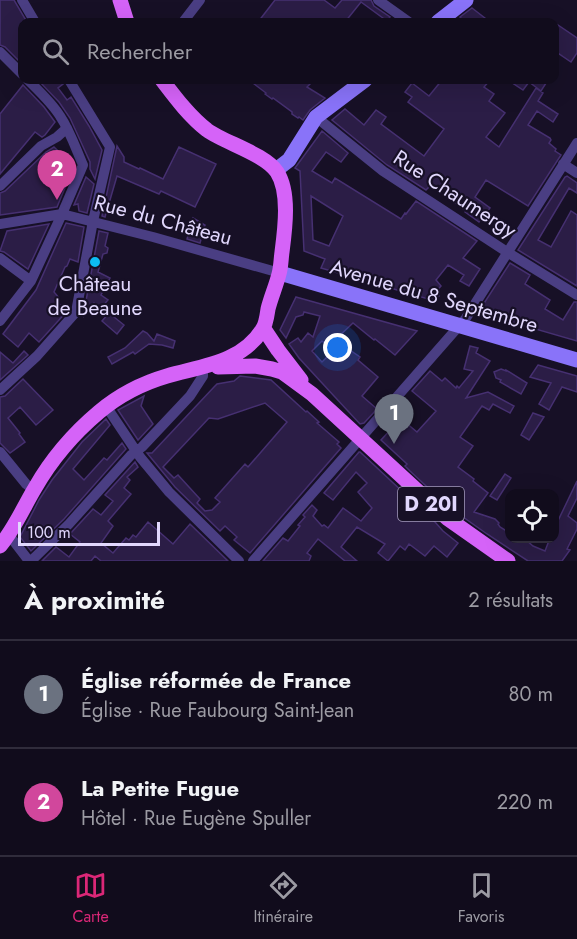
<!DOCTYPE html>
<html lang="fr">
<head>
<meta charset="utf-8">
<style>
	:root { --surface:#110c1c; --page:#1a1525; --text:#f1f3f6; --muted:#9c9ba3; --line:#302c3b; --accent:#db2777 }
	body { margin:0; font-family:Jost,sans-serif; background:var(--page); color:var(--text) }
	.controls { position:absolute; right:18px; bottom:18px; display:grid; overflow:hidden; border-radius:12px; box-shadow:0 6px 24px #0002 }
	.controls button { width:54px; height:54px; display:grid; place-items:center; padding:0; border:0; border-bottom:2px solid var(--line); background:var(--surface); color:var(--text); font:30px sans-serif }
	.scale { position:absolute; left:18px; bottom:15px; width:142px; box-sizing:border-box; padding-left:6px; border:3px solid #e1d7fd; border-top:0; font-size:16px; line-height:21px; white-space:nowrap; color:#e1d7fd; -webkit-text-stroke:4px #171026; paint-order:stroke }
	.you { position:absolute; left:338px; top:348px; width:21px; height:21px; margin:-15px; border:4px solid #fff; border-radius:50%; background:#1a73e8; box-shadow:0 0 0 9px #1a73e833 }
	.badge { display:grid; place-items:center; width:39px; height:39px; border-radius:50%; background:var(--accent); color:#fff; font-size:20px; font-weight:700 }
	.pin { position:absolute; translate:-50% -50px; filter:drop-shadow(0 2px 3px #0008) }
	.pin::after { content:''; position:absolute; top:32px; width:21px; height:18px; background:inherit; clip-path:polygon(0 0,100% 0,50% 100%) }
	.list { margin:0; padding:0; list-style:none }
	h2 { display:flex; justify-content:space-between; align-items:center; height:78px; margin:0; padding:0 24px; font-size:26px }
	h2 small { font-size:20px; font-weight:400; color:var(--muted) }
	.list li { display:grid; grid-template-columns:39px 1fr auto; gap:18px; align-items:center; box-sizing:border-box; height:108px; padding:0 24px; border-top:2px solid var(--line) }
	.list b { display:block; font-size:22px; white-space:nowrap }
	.list p { margin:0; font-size:20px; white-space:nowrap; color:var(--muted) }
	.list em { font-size:20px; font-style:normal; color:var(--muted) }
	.icon { flex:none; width:33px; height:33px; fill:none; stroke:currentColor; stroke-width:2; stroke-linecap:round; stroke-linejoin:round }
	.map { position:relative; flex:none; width:577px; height:561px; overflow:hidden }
	.search { position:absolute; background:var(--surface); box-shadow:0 6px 24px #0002; left:18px; right:18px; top:18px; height:66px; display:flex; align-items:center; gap:15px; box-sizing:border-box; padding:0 21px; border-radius:12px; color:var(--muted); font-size:22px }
	.sheet { height:294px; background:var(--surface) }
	nav { display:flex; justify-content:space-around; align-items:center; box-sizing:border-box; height:84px; border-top:2px solid var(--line); background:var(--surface); font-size:16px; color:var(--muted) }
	nav a { display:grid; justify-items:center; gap:3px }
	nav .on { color:var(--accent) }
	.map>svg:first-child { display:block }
</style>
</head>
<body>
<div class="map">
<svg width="577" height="561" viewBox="0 0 577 561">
	<rect width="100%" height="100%" fill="#171026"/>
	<path fill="#2b1d46" stroke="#463071" stroke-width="1.5" fill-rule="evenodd" d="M 0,0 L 14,0 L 27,22 L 22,22 L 22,64 L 5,47 L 0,45 Z
		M 275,0 L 324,0 L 335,8 L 342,0 L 371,0 L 374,6 L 390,17 L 387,21 L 361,2 L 345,22 L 258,22 Z
		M 472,8 L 490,22 L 465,22 L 460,17 Z
		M 555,23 L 577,38 L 577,53 L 571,62 L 555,51 Z
		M 38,80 L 60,80 L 63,84 L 58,88 L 67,100 L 71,97 L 89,126 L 102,150 L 95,179 L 90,169 L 90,162 L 70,118 L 59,102 Z
		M 249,80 L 314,80 L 307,87 L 325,98 L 310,110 L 303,120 L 299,117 L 298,118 L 292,114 L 292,112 L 273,98 L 272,99 L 265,94 L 266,93 Z
		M 442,80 L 490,80 L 484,87 L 494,94 L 489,101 L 505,113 L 486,137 L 499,147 L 536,88 L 543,93 L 538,101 L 558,114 L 553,122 L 537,111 L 528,125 L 550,138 L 551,140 L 549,143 L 556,149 L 555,151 L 561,155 L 528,206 L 486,180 L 475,197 L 490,208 L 479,222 L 465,212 L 466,211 L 431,185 L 426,190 L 387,165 L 332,120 L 345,109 L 364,125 L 376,110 L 386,117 L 381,124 L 424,156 L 444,129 L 408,102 L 412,97 L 405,92 L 412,83 L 429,96 Z
		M 508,80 L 548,80 L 541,91 L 529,82 L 523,90 Z
		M 23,85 L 44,107 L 55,122 L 45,135 L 42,137 L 35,132 L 0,174 L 0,114 Z
		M 322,131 L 348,153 L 341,162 L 326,152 L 312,171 L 332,183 L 335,178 L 401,219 L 405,213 L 406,214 L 416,201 L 477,241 L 463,258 L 480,269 L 469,286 L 460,281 L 464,275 L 448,265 L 436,280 L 441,286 L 435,293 L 439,296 L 435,301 L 321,268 L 325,259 L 304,251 L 300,171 L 295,168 ZM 311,196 L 343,216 L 329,246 L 313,240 Z
		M 117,146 L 124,157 L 124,162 L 139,169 L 140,168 L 163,179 L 179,147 L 216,164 L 195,207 L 161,191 L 159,194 L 117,176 L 105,217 L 102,216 Z
		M 54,147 L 74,166 L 57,207 L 0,215 L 0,193 L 5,191 L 46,152 Z
		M 567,176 L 577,183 L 577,193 L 569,188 L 538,240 L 551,247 L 571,211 L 577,215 L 577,286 L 518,250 L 565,177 Z
		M 86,177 L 94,184 L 87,213 L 79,211 L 78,204 L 74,205 Z
		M 193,218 L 205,225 L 200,243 L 187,239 Z
		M 66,223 L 84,227 L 78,262 L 70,259 L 67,266 L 65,267 L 54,292 L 59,298 L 55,302 L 69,309 L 39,342 L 29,333 L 18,347 L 3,334 L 36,290 Z
		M 49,224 L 28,269 L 4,252 L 0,251 L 7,231 Z
		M 99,231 L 108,233 L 105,246 L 108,248 L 107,253 L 103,254 L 98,272 L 110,278 L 101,295 L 108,300 L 100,309 L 94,303 L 83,317 Z
		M 510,263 L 530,275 L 525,284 L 550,300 L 545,309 L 563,320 L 574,302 L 577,302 L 577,341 L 480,313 L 479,311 Z
		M 296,297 L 417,331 L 395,355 L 375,339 L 374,340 L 353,323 L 335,340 L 360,357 L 358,360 L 378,377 L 362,396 L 377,409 L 364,423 L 360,424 L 334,396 L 299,358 L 289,344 L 298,338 L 301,342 L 308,333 L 313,337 L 320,316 L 304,312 L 303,315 L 296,317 L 286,338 L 280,330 ZM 322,341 L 333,351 L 322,362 L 312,351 Z
		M 109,313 L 124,325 L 117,334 L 102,321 Z
		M 143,331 L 147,333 L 154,341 L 157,334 L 175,341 L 173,348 L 162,345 L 149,344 L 135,354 L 133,352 L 112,364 L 108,357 L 125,348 Z
		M 470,346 L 478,348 L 476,353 L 490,361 L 466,398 L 488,392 L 514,406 L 510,413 L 493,404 L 489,410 L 482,406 L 460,437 L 473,446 L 458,467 L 474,479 L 473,481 L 488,493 L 474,512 L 495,519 L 499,523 L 498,524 L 500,527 L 510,533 L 510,538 L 524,538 L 533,546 L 545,551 L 550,538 L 555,538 L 555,527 L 577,481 L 577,498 L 568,516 L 577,523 L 577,529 L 567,549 L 570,550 L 562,561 L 528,561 L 487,534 L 453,510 L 451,509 L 453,507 L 441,500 L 410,471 L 405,466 L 407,464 L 381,440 L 393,427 L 386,421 L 393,412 L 417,432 L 436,411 L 412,391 L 430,371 L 442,381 L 445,378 L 456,388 L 457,386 L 459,388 L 473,371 L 464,369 Z
		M 24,351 L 28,355 L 0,380 L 0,352 L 13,363 Z
		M 538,365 L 577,376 L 577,392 L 562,387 L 549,410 L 539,404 L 551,383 L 530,377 Z
		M 501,369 L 506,371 L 506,370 L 527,383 L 521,394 L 500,382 L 501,380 L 496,378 L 494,372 Z
		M 240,376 L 271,380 L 306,412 L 307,411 L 319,422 L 317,423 L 339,442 L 337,444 L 341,448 L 250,553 L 234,540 L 237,537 L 225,526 L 220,531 L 175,487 L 147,453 L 152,453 L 214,387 L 217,384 L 234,381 ZM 265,403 L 287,422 L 248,467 L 245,464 L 215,498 L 220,502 L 212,510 L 205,511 L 197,503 L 200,499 L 178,475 L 174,478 L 163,467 L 209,418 L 218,419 Z
		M 23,379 L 53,410 L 36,425 L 20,407 L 8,418 L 20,433 L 19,434 L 25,442 L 10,453 L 0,443 L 0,397 L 5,396 Z
		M 144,396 L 141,406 L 153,424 L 138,440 L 118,410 Z
		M 533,413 L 544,417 L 529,440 L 521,435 Z
		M 106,419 L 110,425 L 73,469 L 84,480 L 104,458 L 107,460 L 122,443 L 126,449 L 64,519 L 31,551 L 20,537 L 39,500 L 52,480 L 82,442 Z
		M 359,452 L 360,452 L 435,522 L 443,531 L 458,543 L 447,557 L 434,546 L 425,556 L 409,544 L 405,550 L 400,546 L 388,561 L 378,553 L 385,544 L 357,527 L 341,547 L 357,561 L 345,561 L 318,539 L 307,553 L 311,556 L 309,561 L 263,561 L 283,538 L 288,541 L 300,526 L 298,525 L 305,517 L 303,515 L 312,505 L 317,510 L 313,516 L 322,526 L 324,525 L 328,528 L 343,508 L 361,521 L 372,508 L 358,492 L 367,483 L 356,472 L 333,500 L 324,493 Z
		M 135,462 L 138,467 L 127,477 L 130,480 L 124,488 L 131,494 L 108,521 L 113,526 L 101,543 L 113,553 L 126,538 L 129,540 L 133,535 L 136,537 L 148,522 L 173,544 L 190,524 L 228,561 L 101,561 L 95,556 L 91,561 L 42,561 L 56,547 L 69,557 L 80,542 L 70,534 L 93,509 L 101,515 L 113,501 L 105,495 Z
		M 505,474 L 511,478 L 497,500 L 490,496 Z"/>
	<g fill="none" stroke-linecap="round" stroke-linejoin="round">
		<path stroke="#4a3e83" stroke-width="10" d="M 22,0 L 35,22
			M 378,0 L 409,22
			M 183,22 L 200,0
			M 0,52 L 22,74
			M 316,117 L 383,171 L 507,252 L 577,295
			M 563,164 L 577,173
			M 0,186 L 41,146 L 57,137 L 67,128
			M 0,224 L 62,214 L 153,237 L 280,273
			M 0,258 L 31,281
			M 0,321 L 31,281 L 62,214 L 83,165 C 76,149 70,131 60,116 C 52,103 39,91 28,80
			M 0,390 L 37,356 L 76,312 L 93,221 L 110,147 L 69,80
			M 106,406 L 140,457 L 169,492 L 239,561
			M 0,452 L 26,484 L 34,490
			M 9,535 L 29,561
			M 31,561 L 69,524 L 131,455 L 142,447 L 190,396 L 203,376 L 203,368
			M 253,561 L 466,318 L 577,143"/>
		<path stroke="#8973f9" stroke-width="15" d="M 438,22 L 466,0
			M 276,170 L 289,160 L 316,117 L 365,80
			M 280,273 L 577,360"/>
		<path stroke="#d563f8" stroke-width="15" d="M 120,0 L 127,22
			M 264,329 L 278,350 L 301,380
			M 218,367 L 255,366 L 272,369 L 282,372 L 312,394 L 447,518 L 508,561
			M 0,546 C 15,528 23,508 35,488 C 51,460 74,433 99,412 C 118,396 143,383 167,376 C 201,366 241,363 262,330 C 266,325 267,316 268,309 C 271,297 276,286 279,274 C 281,267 281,259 282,252 C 285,229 290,192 277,172 C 265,154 225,143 207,130 C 189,116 175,97 162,80"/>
	</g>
	<circle fill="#0cbcf4" stroke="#171026" stroke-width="2" cx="95" cy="262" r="6"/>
	<g text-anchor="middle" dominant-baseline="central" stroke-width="4.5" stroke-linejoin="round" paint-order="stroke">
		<rect fill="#171026" stroke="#a49bbc" stroke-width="1.5" x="398" y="487" width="66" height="34" rx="4.5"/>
		<g font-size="20" font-weight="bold" fill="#e1d7fd">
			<text x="431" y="504">D 20I</text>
		</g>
		<g font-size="21" fill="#e1d7fd" stroke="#171026">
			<text transform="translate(455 194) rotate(33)">Rue Chaumergy</text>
			<text transform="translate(163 220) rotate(15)">Rue du Château</text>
			<text transform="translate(434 296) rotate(16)">Avenue du 8 Septembre</text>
		</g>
		<g font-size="21" fill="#e1d7fd" stroke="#171026">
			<text x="95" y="284">Château<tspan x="95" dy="24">de Beaune</tspan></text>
		</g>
	</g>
</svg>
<div class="controls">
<button><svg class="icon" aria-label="locate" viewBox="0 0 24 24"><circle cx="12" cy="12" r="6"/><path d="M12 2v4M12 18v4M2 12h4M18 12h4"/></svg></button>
</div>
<div class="scale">100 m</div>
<div class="you"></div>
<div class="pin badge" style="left:394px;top:444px;background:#6b7280">1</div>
<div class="pin badge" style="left:57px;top:200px;background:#d1479c">2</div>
<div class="search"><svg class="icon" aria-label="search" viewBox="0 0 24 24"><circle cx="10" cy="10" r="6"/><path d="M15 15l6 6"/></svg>Rechercher</div>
</div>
<section class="sheet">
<h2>À proximité<small>2 résultats</small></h2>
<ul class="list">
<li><span class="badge" style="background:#6b7280">1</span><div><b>Église réformée de France</b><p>Église · Rue Faubourg Saint-Jean</p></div><em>80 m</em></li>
<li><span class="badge" style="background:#d1479c">2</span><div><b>La Petite Fugue</b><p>Hôtel · Rue Eugène Spuller</p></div><em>220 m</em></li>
</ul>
</section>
<nav>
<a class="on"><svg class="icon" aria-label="map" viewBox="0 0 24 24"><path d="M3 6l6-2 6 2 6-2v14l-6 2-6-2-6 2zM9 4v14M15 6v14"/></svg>Carte</a>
<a><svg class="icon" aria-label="directions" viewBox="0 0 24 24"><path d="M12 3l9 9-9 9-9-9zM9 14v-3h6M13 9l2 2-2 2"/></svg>Itinéraire</a>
<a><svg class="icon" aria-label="saved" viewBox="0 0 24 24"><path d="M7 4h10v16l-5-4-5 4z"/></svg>Favoris</a>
</nav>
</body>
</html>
